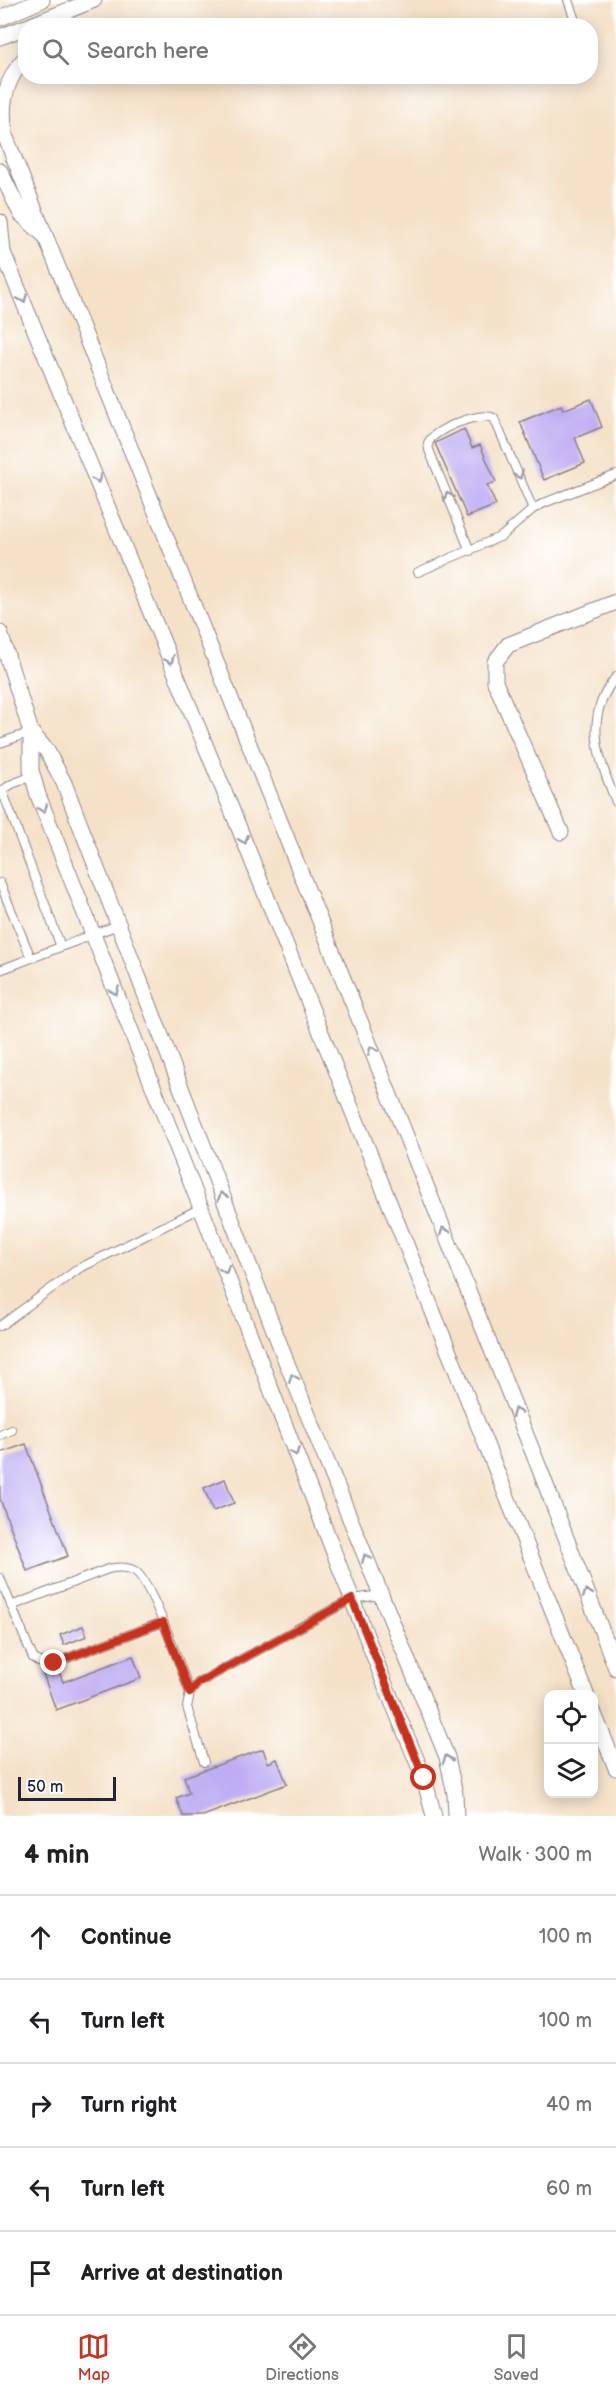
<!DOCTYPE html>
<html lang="en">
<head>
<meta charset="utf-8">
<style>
	:root { --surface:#fff; --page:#f6f6f6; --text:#202124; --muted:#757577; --line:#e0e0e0; --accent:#c8321e }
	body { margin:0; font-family:"Balsamiq Sans",sans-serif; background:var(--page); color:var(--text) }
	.controls { position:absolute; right:18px; bottom:18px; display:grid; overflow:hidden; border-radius:12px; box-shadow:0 3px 15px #0003 }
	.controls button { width:54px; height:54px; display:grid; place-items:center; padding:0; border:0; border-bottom:2px solid var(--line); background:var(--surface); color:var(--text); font:30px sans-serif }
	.scale { position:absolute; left:18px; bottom:15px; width:98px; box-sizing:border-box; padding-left:6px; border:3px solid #22223b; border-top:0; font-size:16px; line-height:21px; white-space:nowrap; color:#22223b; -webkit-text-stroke:4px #fff; paint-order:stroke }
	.stop { position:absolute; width:18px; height:18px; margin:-14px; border:4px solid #c8321e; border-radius:50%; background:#fff }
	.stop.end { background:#c8321e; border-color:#fff; box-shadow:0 2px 6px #0008 }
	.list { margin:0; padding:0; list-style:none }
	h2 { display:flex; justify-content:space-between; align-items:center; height:78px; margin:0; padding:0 24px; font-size:26px }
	h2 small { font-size:20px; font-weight:400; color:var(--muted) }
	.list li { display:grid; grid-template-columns:39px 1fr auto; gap:18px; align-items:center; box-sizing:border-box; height:84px; padding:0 24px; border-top:2px solid var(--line) }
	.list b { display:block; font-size:22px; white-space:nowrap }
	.list em { font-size:20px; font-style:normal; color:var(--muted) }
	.icon { flex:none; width:33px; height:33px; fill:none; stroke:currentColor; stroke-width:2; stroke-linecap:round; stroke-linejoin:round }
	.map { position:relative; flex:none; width:616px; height:1816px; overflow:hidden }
	.search { position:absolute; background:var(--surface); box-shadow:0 3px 15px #0003; left:18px; right:18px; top:18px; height:66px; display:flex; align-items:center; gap:15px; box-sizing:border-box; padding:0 21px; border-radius:24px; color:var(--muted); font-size:22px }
	.sheet { height:498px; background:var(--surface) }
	nav { display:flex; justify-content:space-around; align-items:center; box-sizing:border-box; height:84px; border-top:2px solid var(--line); background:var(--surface); font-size:16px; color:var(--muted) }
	nav a { display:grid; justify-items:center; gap:3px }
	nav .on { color:var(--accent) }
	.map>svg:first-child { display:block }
</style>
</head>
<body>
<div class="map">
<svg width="616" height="1816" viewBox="0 0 616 1816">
	<rect width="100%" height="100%" fill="#fff"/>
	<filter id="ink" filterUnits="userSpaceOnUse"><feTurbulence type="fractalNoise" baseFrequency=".0167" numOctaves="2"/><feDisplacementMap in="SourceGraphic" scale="12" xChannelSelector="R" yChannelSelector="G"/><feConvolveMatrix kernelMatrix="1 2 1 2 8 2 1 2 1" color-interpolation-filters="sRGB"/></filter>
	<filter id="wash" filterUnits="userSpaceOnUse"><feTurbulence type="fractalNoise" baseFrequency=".008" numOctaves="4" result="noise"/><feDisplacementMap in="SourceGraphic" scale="24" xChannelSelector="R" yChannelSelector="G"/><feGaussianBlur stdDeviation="1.35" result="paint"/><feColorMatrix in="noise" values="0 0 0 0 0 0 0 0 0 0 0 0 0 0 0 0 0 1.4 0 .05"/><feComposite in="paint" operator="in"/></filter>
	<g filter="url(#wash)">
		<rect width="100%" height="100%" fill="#f4e1c7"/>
		<g id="blocks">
			<path fill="#beadf3" d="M 591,399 L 602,427 L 575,438 L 585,463 L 544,480 L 520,422 L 561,405 L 563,410 Z
				M 464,429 L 472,448 L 480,445 L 496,482 L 487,485 L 496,505 L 467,517 L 435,443 Z
				M 26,1444 L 68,1556 L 27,1571 L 0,1499 L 0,1453 Z
				M 225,1479 L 234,1503 L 213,1511 L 204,1488 Z
				M 83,1626 L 87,1636 L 64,1645 L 60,1635 Z
				M 133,1656 L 141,1678 L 56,1710 L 43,1674 L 58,1669 L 63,1682 Z
				M 263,1749 L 268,1763 L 277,1759 L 287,1784 L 203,1816 L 183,1816 L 176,1798 L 189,1793 L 184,1777 Z"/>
		</g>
	</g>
	<g filter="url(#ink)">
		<use href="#blocks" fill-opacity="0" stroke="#8b8281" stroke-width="1.5"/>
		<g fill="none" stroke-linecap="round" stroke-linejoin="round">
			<defs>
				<path id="service" d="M 568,0 L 577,26
					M 470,551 L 429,450 L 428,443 C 434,429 480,411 494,418 L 533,509
					M 418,572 L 502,536 L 533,509 L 544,503 L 616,475
					M 616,677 C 582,718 599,759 616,802
					M 0,743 L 31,732
					M 2,790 L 61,947
					M 0,792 L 12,784 L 33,776
					M 0,883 L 31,958
					M 0,970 L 118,925
					M 0,1326 L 78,1269 L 201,1208
					M 0,1435 L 12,1430
					M 0,1578 L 33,1658 L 39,1662 L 54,1663 L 163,1622
					M 11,1606 L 108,1569 C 117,1567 126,1566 135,1571 C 151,1581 182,1671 190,1693
					M 204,1762 L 187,1707 L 190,1693 L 198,1683 L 352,1599 L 381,1595"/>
				<path id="minor" d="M 0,18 L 42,0
					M 29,26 L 94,0
					M 0,37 L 26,27
					M 0,123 L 540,1470 L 616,1668
					M 5,132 C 0,105 6,78 26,57
					M 0,171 L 21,214 L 45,236
					M 0,222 L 3,252
					M 0,245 L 231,808 L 586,1694
					M 0,633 L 31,732 L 31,770 L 38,795 L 201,1208 L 384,1682 L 424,1778 L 434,1816
					M 31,732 L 47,751 L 64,783 L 286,1361 L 447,1757 L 455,1794 L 456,1816
					M 561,832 L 495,682 L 495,662 L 508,645 L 616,602
					M 594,1714 L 616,1768"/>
			</defs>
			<use href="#service" stroke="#8b8281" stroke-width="10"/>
			<use href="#minor" stroke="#8b8281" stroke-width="17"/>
			<use href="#service" stroke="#fff" stroke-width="8"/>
			<use href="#minor" stroke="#fff" stroke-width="15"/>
		</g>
		<defs><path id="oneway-chevron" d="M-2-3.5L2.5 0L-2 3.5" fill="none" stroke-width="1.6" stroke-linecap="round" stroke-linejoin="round" transform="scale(1.5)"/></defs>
		<g stroke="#9c9ca7">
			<use href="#oneway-chevron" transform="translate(23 299) rotate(68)"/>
			<use href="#oneway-chevron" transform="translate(519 475) rotate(67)"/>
			<use href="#oneway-chevron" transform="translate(97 479) rotate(68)"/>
			<use href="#oneway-chevron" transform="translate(448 496) rotate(-112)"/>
			<use href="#oneway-chevron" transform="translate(170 660) rotate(68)"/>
			<use href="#oneway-chevron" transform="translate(43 809) rotate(69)"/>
			<use href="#oneway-chevron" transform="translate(244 840) rotate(68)"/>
			<use href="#oneway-chevron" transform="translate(115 991) rotate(68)"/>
			<use href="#oneway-chevron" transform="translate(372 1050) rotate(-112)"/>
			<use href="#oneway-chevron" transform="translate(222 1196) rotate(-111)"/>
			<use href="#oneway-chevron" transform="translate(444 1231) rotate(-112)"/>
			<use href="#oneway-chevron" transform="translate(225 1270) rotate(69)"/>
			<use href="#oneway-chevron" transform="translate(293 1378) rotate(-112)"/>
			<use href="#oneway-chevron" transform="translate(516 1412) rotate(-112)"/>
			<use href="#oneway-chevron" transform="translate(295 1452) rotate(69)"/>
			<use href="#oneway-chevron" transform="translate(366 1558) rotate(-112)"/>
			<use href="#oneway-chevron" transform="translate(587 1593) rotate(-111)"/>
			<use href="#oneway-chevron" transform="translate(447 1759) rotate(-109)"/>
		</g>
	</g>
	<g fill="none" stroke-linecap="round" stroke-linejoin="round" filter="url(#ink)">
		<path stroke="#c8321e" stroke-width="8" d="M 54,1663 L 163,1622 L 190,1693 L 198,1683 L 352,1599 L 424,1778"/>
	</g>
</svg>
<div class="controls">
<button><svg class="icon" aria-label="locate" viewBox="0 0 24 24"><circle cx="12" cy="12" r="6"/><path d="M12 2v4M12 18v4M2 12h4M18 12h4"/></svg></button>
<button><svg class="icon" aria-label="layers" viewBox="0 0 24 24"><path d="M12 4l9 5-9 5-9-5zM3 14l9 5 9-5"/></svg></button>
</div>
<div class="scale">50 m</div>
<div class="stop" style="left:424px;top:1778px"></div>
<div class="stop end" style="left:54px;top:1663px"></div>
<div class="search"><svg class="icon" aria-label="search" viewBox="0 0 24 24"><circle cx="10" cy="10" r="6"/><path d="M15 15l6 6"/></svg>Search here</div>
</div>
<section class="sheet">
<h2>4 min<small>Walk · 300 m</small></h2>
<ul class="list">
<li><svg class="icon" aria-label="ahead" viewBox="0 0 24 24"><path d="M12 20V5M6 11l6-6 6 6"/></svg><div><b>Continue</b></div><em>100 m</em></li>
<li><svg class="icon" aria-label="left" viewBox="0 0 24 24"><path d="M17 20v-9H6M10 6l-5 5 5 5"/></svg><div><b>Turn left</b></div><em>100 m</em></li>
<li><svg class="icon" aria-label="right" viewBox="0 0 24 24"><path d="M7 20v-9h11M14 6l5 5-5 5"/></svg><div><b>Turn right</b></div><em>40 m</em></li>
<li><svg class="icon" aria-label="left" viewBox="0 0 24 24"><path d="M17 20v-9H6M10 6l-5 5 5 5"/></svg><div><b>Turn left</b></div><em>60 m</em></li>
<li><svg class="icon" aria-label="arrive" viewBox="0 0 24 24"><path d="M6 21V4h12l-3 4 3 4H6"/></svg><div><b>Arrive at destination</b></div></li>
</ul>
</section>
<nav>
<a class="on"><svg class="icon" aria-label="map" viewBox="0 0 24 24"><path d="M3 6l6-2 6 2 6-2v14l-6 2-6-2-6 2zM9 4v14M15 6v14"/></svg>Map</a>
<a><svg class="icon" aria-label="directions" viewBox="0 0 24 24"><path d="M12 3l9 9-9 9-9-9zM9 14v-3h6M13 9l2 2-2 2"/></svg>Directions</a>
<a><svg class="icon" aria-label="saved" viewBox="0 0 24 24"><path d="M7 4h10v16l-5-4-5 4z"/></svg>Saved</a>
</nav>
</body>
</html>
